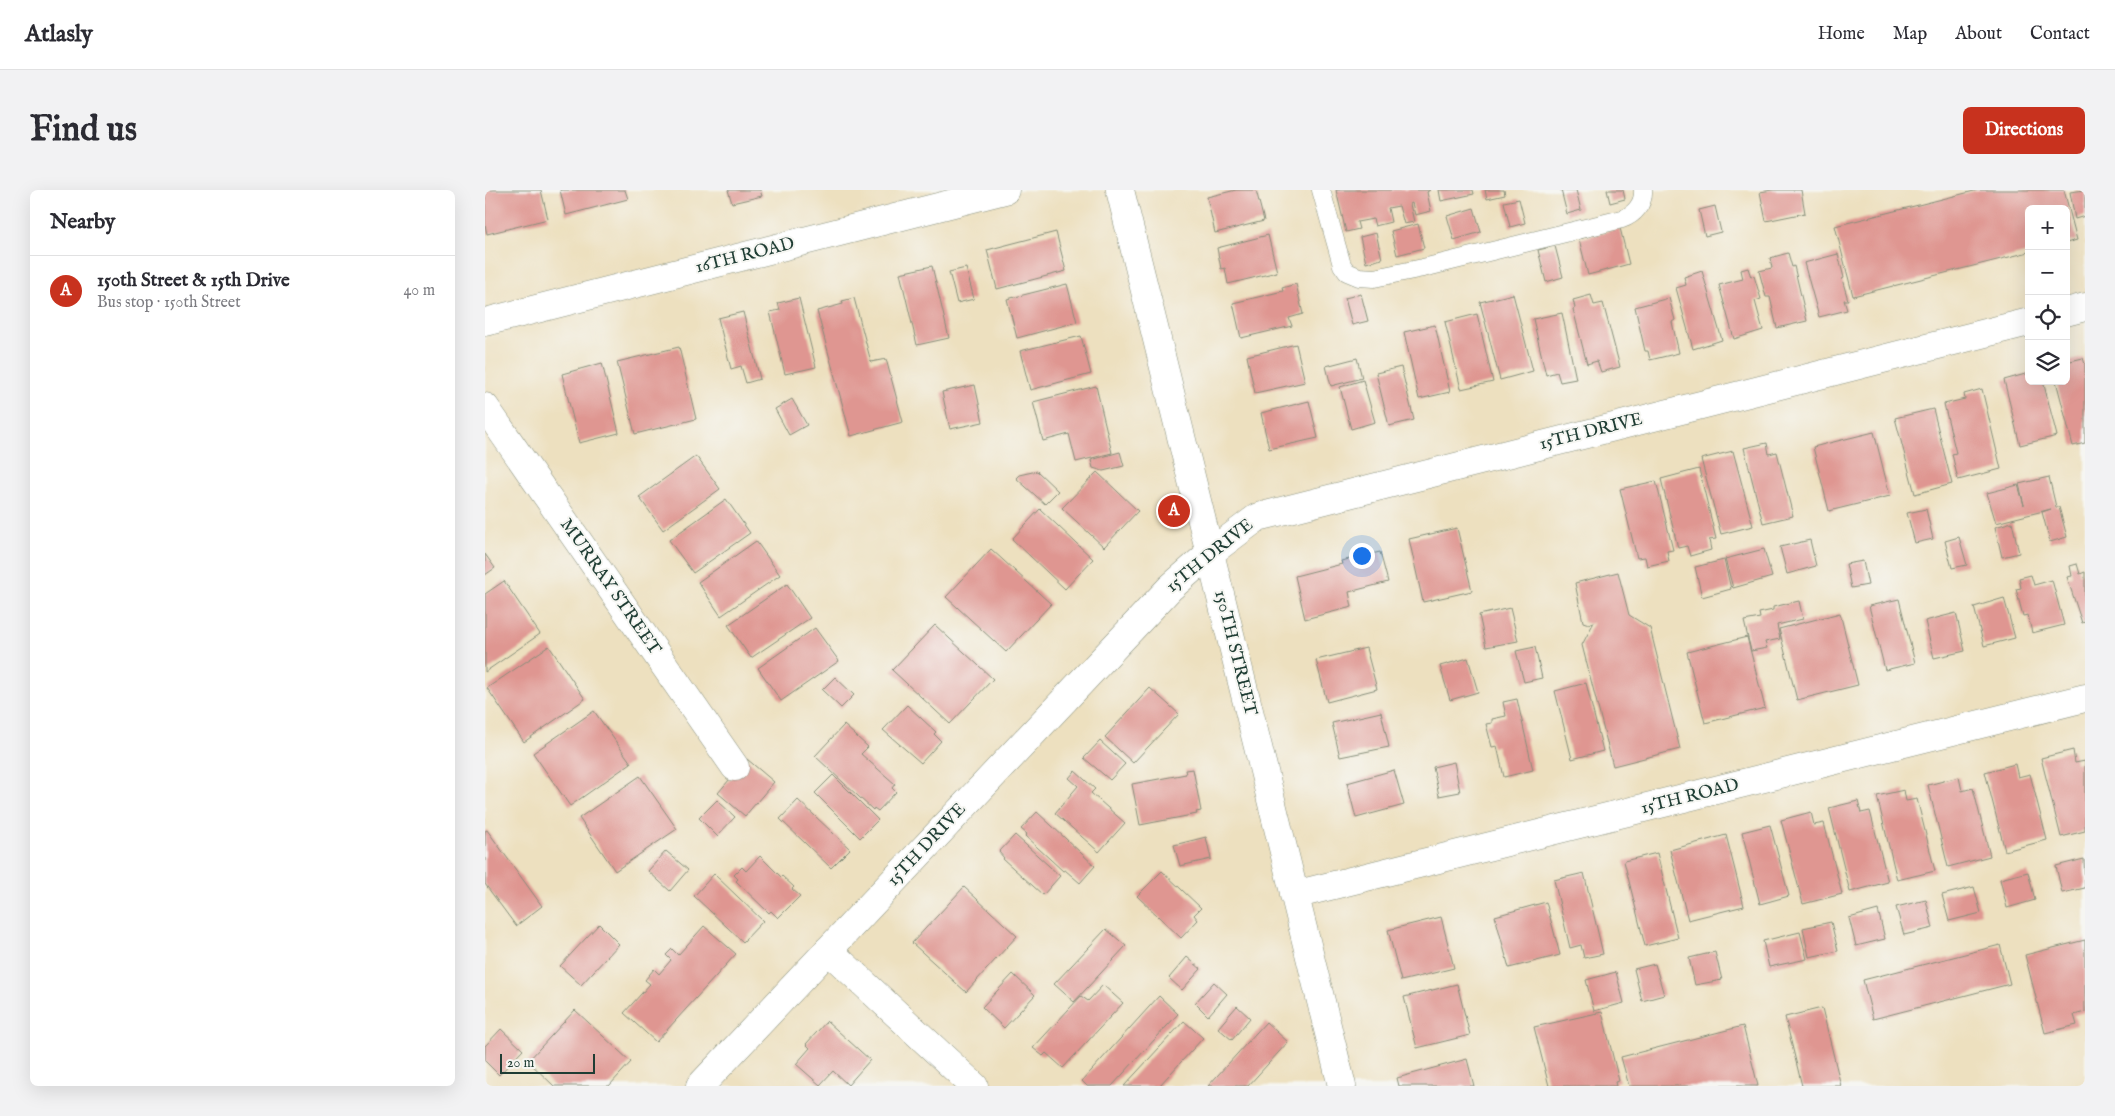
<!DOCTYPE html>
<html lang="en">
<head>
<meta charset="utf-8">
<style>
	:root { --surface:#fff; --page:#f2f2f3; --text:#2b2b33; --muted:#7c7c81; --line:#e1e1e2; --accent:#c8321e }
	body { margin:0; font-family:"IM FELL English",serif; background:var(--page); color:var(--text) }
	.controls { position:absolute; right:15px; top:15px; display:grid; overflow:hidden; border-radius:8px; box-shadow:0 5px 20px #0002 }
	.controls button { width:45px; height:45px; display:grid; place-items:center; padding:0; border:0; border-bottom:1px solid var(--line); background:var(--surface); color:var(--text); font:25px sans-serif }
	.scale { position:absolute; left:15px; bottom:12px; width:95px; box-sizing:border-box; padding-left:5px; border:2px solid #1f3d34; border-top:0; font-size:14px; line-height:18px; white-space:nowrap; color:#1f3d34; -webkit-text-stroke:4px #f6f6f2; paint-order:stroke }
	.you { position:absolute; left:876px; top:365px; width:18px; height:18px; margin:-12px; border:4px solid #fff; border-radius:50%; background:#1a73e8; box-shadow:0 0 0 8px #1a73e833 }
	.badge { display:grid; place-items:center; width:32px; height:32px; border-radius:50%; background:var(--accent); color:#fff; font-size:16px; font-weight:700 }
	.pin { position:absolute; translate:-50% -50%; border:2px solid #fff; box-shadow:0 1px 5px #0006 }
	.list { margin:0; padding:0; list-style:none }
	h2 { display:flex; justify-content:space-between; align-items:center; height:65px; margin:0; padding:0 20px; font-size:21px }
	h2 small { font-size:16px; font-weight:400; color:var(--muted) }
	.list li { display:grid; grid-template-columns:32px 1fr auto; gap:15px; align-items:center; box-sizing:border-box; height:70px; padding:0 20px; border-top:1px solid var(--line) }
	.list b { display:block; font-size:19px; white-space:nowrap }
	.list p { margin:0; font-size:16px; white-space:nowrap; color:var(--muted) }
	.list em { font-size:16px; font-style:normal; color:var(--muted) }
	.icon { flex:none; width:28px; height:28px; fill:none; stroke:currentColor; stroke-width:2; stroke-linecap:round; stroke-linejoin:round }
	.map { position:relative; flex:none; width:1600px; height:896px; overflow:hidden; border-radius:8px }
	header { display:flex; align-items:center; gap:30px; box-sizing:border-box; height:70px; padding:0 25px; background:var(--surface); border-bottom:1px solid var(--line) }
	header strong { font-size:24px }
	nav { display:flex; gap:28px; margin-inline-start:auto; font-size:18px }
	.intro { display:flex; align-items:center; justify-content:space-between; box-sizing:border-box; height:120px; padding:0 30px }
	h1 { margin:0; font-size:35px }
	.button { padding:12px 22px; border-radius:8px; background:var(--accent); color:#fff; font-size:18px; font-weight:700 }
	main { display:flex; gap:30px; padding:0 30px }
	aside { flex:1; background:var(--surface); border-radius:8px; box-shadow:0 5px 20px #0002 }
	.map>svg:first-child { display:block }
</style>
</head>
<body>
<header>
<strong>Atlasly</strong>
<nav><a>Home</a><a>Map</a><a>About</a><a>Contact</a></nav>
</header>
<div class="intro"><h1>Find us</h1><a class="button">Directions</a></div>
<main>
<aside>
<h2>Nearby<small></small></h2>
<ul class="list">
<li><span class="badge">A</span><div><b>150th Street &amp; 15th Drive</b><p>Bus stop · 150th Street</p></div><em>40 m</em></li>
</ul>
</aside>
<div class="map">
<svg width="1600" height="896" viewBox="0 0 1600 896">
	<rect width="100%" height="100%" fill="#f6f6f2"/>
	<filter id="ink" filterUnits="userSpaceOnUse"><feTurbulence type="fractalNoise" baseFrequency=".02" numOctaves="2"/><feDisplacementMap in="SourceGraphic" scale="10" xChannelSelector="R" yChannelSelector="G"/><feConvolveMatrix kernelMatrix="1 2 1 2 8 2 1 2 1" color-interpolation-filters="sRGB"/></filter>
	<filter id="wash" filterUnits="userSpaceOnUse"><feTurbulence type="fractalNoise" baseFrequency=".0096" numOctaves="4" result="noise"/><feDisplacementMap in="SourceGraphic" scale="20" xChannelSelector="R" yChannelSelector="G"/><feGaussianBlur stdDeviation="1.12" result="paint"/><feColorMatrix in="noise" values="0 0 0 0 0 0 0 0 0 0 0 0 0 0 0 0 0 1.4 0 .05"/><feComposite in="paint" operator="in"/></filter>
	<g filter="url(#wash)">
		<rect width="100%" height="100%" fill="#ede0bf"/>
		<g id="blocks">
			<path fill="#df9691" d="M 0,0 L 56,0 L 63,29 L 2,44 L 0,35 Z
				M 75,0 L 140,0 L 143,9 L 81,25 Z
				M 243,0 L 275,0 L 277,6 L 247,13 Z
				M 751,0 L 771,0 L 779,31 L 730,43 L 722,7 Z
				M 851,0 L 945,0 L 942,2 L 946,21 L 930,25 L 927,13 L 925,14 L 929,32 L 919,34 L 914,16 L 903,18 L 906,32 L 890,36 L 888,29 L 872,32 L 874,39 L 861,42 Z
				M 954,0 L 988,0 L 989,4 L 956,11 Z
				M 1000,0 L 1019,0 L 1020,5 L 1002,9 Z
				M 1076,0 L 1091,0 L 1096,20 L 1082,24 Z
				M 1122,0 L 1138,0 L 1140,9 L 1125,13 Z
				M 1287,0 L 1316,0 L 1320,23 L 1281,31 L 1275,2 Z
				M 1493,0 L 1579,0 L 1592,50 L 1581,53 L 1581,19 L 1544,19 L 1544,62 L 1368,106 L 1350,36 Z
				M 1600,0 L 1600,26 L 1590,29 L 1585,2 Z
				M 1034,9 L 1040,33 L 1025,37 L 1019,12 Z
				M 1230,16 L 1236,42 L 1220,46 L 1214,20 Z
				M 989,18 L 996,42 L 969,50 L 962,26 Z
				M 933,34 L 939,58 L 912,65 L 906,41 Z
				M 1135,38 L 1144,74 L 1103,85 L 1094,49 Z
				M 571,42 L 581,81 L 512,99 L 502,60 Z
				M 891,43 L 897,69 L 881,73 L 875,47 Z
				M 783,45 L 792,82 L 743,94 L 740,78 L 736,79 L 732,58 Z
				M 1070,56 L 1078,87 L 1061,92 L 1053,60 Z
				M 1303,63 L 1307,77 L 1309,76 L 1322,131 L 1292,138 L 1285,107 L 1281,107 L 1274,81 L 1287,78 L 1285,68 Z
				M 1353,64 L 1359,88 L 1357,89 L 1363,110 L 1359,110 L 1362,120 L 1334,127 L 1319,73 Z
				M 447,76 L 464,148 L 432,155 L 415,83 Z
				M 481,78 L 489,109 L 472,113 L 464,82 Z
				M 1263,78 L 1266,87 L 1269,86 L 1276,109 L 1270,111 L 1278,140 L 1249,149 L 1234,95 L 1258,89 L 1256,80 Z
				M 1217,81 L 1237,150 L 1208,159 L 1191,98 L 1201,95 L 1199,87 Z
				M 582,94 L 592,132 L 532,148 L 522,109 Z
				M 811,94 L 818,124 L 804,128 L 807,136 L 756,148 L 748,113 L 798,101 L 797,98 Z
				M 876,104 L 883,131 L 867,135 L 860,108 Z
				M 1028,104 L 1048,181 L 1015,190 L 995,112 Z
				M 1106,105 L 1109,115 L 1118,113 L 1135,177 L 1116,182 L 1112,171 L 1102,174 L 1088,119 L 1090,118 L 1088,110 Z
				M 314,108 L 331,177 L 300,184 L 285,122 L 295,120 L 293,113 Z
				M 369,108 L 386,172 L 401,169 L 418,232 L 366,246 L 332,121 L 358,114 L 357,111 Z
				M 1184,108 L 1190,130 L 1187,132 L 1194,163 L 1165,170 L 1163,161 L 1160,161 L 1150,117 Z
				M 258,122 L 275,189 L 261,193 L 256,176 L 246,179 L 233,128 Z
				M 1077,123 L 1091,189 L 1075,192 L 1072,182 L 1061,185 L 1048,129 Z
				M 992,124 L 1008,192 L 976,199 L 960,132 Z
				M 950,135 L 965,202 L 934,209 L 919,142 Z
				M 596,146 L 606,184 L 545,200 L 535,161 Z
				M 811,154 L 820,192 L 770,203 L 762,166 Z
				M 194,157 L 211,229 L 150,244 L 132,172 Z
				M 872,168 L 877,188 L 846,196 L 841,176 Z
				M 1598,168 L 1600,174 L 1600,253 L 1588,256 L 1571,191 L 1581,191 L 1581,172 Z
				M 117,173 L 134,243 L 94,253 L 77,184 Z
				M 916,177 L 929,230 L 904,236 L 891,183 Z
				M 1544,183 L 1544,191 L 1558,191 L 1572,246 L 1535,255 L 1519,190 Z
				M 878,190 L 890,232 L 866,239 L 855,197 Z
				M 490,195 L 498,232 L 465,239 L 457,202 Z
				M 611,196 L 627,263 L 591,272 L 584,244 L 558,251 L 548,212 Z
				M 1497,199 L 1516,279 L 1473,290 L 1467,264 L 1471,263 L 1459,214 L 1480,209 L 1479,204 Z
				M 307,209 L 322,235 L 304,245 L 290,219 Z
				M 824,211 L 833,248 L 784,259 L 776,223 Z
				M 1448,219 L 1467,294 L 1430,304 L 1410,228 Z
				M 1389,242 L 1405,306 L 1344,321 L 1328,257 Z
				M 1282,253 L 1284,264 L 1292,262 L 1308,326 L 1278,333 L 1259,258 Z
				M 1248,261 L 1268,336 L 1236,344 L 1216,269 Z
				M 635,262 L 639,276 L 618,281 L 608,278 L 606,270 Z
				M 211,266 L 235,299 L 178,340 L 154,307 Z
				M 1214,279 L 1231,349 L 1224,350 L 1226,360 L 1205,366 L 1202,356 L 1193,358 L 1176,289 Z
				M 552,281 L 573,301 L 560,314 L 531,288 L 534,285 Z
				M 612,282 L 653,321 L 619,357 L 577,318 Z
				M 1564,287 L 1571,317 L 1574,317 L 1582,347 L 1565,352 L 1557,322 L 1566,319 L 1511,333 L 1502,303 L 1533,295 L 1539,315 L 1534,294 Z
				M 1171,291 L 1188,360 L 1182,361 L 1184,371 L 1162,376 L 1160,367 L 1152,368 L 1135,299 Z
				M 241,309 L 265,343 L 208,383 L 184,350 Z
				M 555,319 L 608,369 L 580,399 L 527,349 Z
				M 1441,319 L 1448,349 L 1430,353 L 1422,323 Z
				M 1527,332 L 1534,363 L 1517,367 L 1510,337 Z
				M 972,338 L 987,401 L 938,412 L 924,349 Z
				M 1474,347 L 1482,375 L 1467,378 L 1460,351 Z
				M 1325,350 L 1331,376 L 1302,384 L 1295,357 Z
				M 271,351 L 295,385 L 236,426 L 213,392 Z
				M 506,359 L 566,414 L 521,462 L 461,407 Z
				M 1279,359 L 1287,387 L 1248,398 L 1240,369 Z
				M 895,362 L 903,392 L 864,402 L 867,417 L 820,429 L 810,386 L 857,374 L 856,371 Z
				M 0,364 L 10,378 L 0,385 Z
				M 1239,370 L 1246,399 L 1217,407 L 1210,377 Z
				M 1378,371 L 1383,395 L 1366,398 L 1361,374 Z
				M 1592,374 L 1595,384 L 1600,382 L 1600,432 L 1597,433 L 1582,387 L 1587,386 L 1585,376 Z
				M 1133,382 L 1144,425 L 1165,438 L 1195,559 L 1128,576 L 1097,455 L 1109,432 L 1104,434 L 1098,432 L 1090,393 Z
				M 1546,385 L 1549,395 L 1567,390 L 1579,435 L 1547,443 L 1543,425 L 1538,426 L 1531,399 L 1536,398 L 1534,388 Z
				M 19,391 L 55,444 L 0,482 L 0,404 Z
				M 302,394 L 325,428 L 266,468 L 243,435 Z
				M 1519,408 L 1530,448 L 1499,456 L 1489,417 Z
				M 1414,409 L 1430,473 L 1400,480 L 1384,416 Z
				M 1314,411 L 1318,429 L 1292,435 L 1295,449 L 1280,452 L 1282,458 L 1266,461 L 1259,431 L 1275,428 L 1274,423 L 1288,420 L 1288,417 Z
				M 1025,418 L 1033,451 L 1001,457 L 994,425 Z
				M 1355,423 L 1373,495 L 1312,510 L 1294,439 Z
				M 1471,423 L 1480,461 L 1449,468 L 1440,431 Z
				M 450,435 L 508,489 L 465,534 L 407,480 Z
				M 330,438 L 354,471 L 296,511 L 273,478 Z
				M 1262,447 L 1280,518 L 1220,533 L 1202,462 Z
				M 64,456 L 100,509 L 39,552 L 2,498 Z
				M 1050,457 L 1057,488 L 1039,492 L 1031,461 Z
				M 881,458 L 892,499 L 842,512 L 831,470 Z
				M 983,468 L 993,502 L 965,510 L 955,476 Z
				M 350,487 L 369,505 L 356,518 L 337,500 Z
				M 1101,493 L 1118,561 L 1087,569 L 1070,501 Z
				M 665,498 L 694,524 L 648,573 L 620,547 Z
				M 1032,509 L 1048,580 L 1019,587 L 1012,556 L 1007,557 L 1001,534 L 1007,533 L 1007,529 L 1021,526 L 1018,512 Z
				M 422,515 L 451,542 L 449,544 L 456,551 L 436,573 L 398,540 Z
				M 109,521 L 146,573 L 85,616 L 48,563 Z
				M 896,522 L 904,557 L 855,567 L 847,533 Z
				M 359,535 L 383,557 L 376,564 L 410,594 L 407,598 L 411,602 L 393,621 L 389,618 L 388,620 L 330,566 Z
				M 615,551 L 640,574 L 625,590 L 599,568 Z
				M 1588,560 L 1590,573 L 1600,571 L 1600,641 L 1576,647 L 1556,568 Z
				M 262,569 L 289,592 L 260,626 L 233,603 Z
				M 969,572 L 975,602 L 954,606 L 948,577 Z
				M 1530,574 L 1533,587 L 1545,584 L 1562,650 L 1520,661 L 1500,582 Z
				M 708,579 L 716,621 L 711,622 L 712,624 L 655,635 L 647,594 L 701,584 L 700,580 Z
				M 909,580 L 919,615 L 871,628 L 862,593 Z
				M 590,581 L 610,599 L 606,603 L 640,633 L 614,662 L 570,623 L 593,596 L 584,588 Z
				M 348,585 L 393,630 L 375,648 L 330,603 Z
				M 155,586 L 192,639 L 130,681 L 94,628 Z
				M 1474,587 L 1477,601 L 1488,598 L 1505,666 L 1463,677 L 1443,595 Z
				M 1419,600 L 1421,611 L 1432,609 L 1450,681 L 1412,690 L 1392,606 Z
				M 232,610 L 250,627 L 232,646 L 214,628 Z
				M 313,610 L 365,659 L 346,678 L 295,629 Z
				M 1373,611 L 1376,623 L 1385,621 L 1403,692 L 1365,702 L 1344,618 Z
				M 552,622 L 610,676 L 595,693 L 580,680 L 578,681 L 540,646 L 542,644 L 536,639 Z
				M 1326,622 L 1329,635 L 1339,633 L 1357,704 L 1318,714 L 1296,630 Z
				M 1285,635 L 1304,706 L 1275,714 L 1257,642 Z
				M 2,640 L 57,716 L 31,736 L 0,694 L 0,641 Z
				M 530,645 L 575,686 L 558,705 L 518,669 L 519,668 L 514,662 Z
				M 1241,645 L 1259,716 L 1203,730 L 1185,660 Z
				M 721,647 L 726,669 L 695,676 L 689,655 Z
				M 181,661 L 203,680 L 185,701 L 163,681 Z
				M 1172,663 L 1193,748 L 1160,756 L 1139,671 Z
				M 275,666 L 296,687 L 297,686 L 309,697 L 307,699 L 315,706 L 293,728 L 286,721 L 284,723 L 251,691 L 253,689 L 249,685 L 257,677 L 261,681 Z
				M 1599,669 L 1600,698 L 1577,703 L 1571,676 Z
				M 677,681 L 716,718 L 709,725 L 713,730 L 696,748 L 652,706 Z
				M 1543,682 L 1550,710 L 1522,718 L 1515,689 Z
				M 1099,683 L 1118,764 L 1099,768 L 1096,755 L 1085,758 L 1069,690 Z
				M 229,684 L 278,731 L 258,752 L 209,706 Z
				M 479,697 L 532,746 L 481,802 L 427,753 Z
				M 1489,697 L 1496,723 L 1464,731 L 1457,705 Z
				M 1441,710 L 1448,738 L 1419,745 L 1411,717 Z
				M 1061,712 L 1075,765 L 1024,778 L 1010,726 Z
				M 1393,720 L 1400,749 L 1371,756 L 1364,728 Z
				M 956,727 L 969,778 L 916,791 L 903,740 Z
				M 1346,732 L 1353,761 L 1324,767 L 1318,738 Z
				M 114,734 L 134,754 L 96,795 L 75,776 Z
				M 219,736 L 251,764 L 171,852 L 139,823 L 165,794 L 160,790 L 169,779 L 174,784 L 186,770 L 181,765 L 187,759 L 193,765 Z
				M 621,739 L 641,756 L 589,812 L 569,794 Z
				M 1315,742 L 1322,769 L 1284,777 L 1278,751 Z
				M 1600,750 L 1600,822 L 1589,825 L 1592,835 L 1560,843 L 1540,765 Z
				M 1515,755 L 1525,794 L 1388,829 L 1378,790 Z
				M 1230,762 L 1237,790 L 1210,795 L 1204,768 Z
				M 702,767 L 716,779 L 697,800 L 684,788 Z
				M 1170,774 L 1179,805 L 1157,811 L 1149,779 Z
				M 1131,782 L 1139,813 L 1109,821 L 1101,790 Z
				M 528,784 L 550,805 L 519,838 L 497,817 Z
				M 729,792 L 742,804 L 723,826 L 710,813 Z
				M 972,794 L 985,845 L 932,858 L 919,807 Z
				M 618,795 L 638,813 L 578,878 L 561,863 L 558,866 L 548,858 L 596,806 L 603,811 Z
				M 674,806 L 693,824 L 627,896 L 602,896 L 597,891 Z
				M 752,816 L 765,828 L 747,850 L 733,838 Z
				M 1337,818 L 1356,896 L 1317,896 L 1300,827 Z
				M 90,820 L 146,872 L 124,896 L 69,896 L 43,871 Z
				M 1117,822 L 1134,891 L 1130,892 L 1131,896 L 1064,896 L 1049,837 Z
				M 342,831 L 385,870 L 363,895 L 348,881 L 335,895 L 311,874 L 325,858 L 321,854 Z
				M 699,831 L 718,848 L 674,896 L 639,896 Z
				M 781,832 L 803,852 L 763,896 L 723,896 Z
				M 1258,836 L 1273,896 L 1144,896 L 1136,867 Z
				M 16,839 L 38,860 L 14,885 L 0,871 L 0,856 Z
				M 982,869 L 989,896 L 914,896 L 912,888 Z"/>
		</g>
	</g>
	<g filter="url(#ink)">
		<use href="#blocks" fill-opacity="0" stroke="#868e7a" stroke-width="1"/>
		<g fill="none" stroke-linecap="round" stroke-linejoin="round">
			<defs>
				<path id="lane" d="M 836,0 L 857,75 L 862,82 L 874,87 L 889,88 L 938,78 L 1137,29 C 1149,25 1159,14 1158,0"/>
				<path id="street" d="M 0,132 L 520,0
					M 0,217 L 250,577
					M 343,760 L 489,896
					M 215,896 L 685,398 L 725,363"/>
				<path id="secondary" d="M 635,0 L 857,896
					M 1581,122 L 1600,117
					M 725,363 L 773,327 L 1544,132
					M 809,705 L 1600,508"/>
			</defs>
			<use href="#lane" stroke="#868e7a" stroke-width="19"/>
			<use href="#street" stroke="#868e7a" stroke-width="29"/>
			<use href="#secondary" stroke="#868e7a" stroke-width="29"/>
			<use href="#lane" stroke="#fff" stroke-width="18"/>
			<use href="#street" stroke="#fff" stroke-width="28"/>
			<use href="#secondary" stroke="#fff" stroke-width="28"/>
		</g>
	</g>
	<g text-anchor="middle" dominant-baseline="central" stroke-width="4" stroke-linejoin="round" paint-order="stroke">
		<g font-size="18" fill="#1f3d34" stroke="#f6f6f2">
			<text transform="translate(260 66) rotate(-14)">16TH ROAD</text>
			<text transform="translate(1106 242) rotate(-14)">15TH DRIVE</text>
			<text transform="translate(725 366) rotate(-39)">15TH DRIVE</text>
			<text transform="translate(125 397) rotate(55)">MURRAY STREET</text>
			<text transform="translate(750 463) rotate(76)">150TH STREET</text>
			<text transform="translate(1205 607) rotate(-14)">15TH ROAD</text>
			<text transform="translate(442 655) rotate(-47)">15TH DRIVE</text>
		</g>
	</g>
</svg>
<div class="controls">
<button>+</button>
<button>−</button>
<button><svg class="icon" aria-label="locate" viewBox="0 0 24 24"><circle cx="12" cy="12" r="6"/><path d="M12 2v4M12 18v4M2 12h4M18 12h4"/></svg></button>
<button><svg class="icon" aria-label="layers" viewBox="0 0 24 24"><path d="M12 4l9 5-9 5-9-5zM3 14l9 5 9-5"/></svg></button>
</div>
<div class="scale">20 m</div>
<div class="you"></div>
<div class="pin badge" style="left:689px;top:321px">A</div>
</div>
</main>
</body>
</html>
